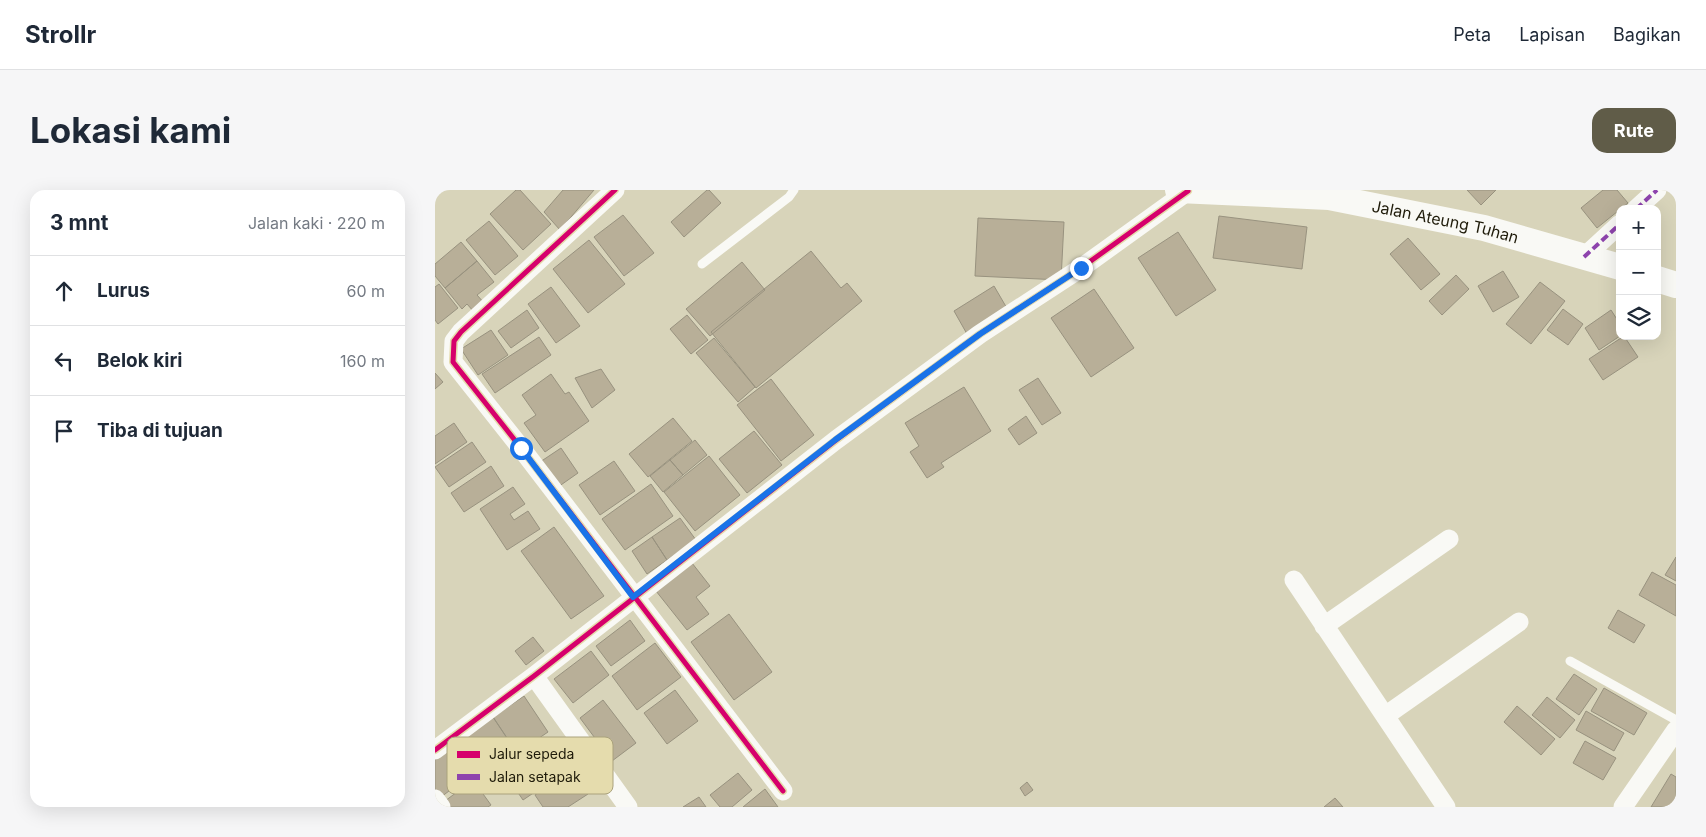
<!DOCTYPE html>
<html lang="id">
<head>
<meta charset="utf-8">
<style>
	:root { --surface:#fff; --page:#f6f6f7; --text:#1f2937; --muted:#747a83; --line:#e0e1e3; --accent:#605c48 }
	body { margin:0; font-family:Inter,sans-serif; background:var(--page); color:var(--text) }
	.controls { position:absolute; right:15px; top:15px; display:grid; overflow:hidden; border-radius:10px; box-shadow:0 5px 20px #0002 }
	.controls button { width:45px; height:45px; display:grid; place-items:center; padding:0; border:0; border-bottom:1px solid var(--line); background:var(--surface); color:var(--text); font:25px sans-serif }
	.stop { position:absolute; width:15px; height:15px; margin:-11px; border:4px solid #1a73e8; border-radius:50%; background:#fff }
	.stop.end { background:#1a73e8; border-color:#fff; box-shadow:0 1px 5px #0008 }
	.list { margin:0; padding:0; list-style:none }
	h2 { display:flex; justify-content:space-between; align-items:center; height:65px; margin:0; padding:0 20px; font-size:21px }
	h2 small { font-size:16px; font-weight:400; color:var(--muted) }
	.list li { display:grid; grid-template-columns:32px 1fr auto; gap:15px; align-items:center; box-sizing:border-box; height:70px; padding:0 20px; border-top:1px solid var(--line) }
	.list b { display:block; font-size:19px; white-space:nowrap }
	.list em { font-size:16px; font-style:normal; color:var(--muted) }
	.icon { flex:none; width:28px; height:28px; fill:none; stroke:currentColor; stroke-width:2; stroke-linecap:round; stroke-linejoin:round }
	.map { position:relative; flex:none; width:1241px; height:617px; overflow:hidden; border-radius:15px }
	header { display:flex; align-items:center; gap:30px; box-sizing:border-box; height:70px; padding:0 25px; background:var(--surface); border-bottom:1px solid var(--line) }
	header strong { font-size:24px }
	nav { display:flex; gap:28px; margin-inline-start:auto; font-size:18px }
	.intro { display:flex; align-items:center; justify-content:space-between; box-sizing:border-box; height:120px; padding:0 30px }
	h1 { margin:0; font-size:35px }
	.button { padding:12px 22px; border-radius:15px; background:var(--accent); color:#fff; font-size:18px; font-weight:700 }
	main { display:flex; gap:30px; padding:0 30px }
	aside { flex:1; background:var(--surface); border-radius:15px; box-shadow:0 5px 20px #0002 }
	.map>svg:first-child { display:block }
</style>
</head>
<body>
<header>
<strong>Strollr</strong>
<nav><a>Peta</a><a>Lapisan</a><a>Bagikan</a></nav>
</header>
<div class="intro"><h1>Lokasi kami</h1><a class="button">Rute</a></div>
<main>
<aside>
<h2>3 mnt<small>Jalan kaki · 220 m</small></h2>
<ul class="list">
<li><svg class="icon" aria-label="ahead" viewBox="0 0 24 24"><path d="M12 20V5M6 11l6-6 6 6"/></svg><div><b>Lurus</b></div><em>60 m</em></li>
<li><svg class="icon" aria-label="left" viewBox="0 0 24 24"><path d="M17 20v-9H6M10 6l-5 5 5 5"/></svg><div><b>Belok kiri</b></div><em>160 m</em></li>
<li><svg class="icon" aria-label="arrive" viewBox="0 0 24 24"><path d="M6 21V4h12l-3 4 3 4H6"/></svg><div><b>Tiba di tujuan</b></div></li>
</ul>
</aside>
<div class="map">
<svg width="1241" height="617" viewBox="0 0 1241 617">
	<rect width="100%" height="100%" fill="#d8d4ba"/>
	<path fill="#b8af98" stroke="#98927f" d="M 81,0 L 85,0 L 116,34 L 88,60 L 55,24 Z
		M 128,0 L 159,0 L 125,40 L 109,22 Z
		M 272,0 L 274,0 L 286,13 L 249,47 L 236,32 Z
		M 1032,0 L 1061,0 L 1046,15 Z
		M 1168,0 L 1182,0 L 1193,13 L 1162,38 L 1146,18 Z
		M 188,25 L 219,63 L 189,86 L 159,47 Z
		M 784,26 L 872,37 L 867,79 L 778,68 Z
		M 543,28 L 629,32 L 626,90 L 540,86 Z
		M 54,31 L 83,66 L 60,85 L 31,50 Z
		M 743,42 L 781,100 L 741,126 L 703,68 Z
		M 973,48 L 1005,84 L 986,100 L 955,64 Z
		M 154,50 L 190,94 L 153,123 L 118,79 Z
		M 26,52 L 42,71 L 10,98 L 0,86 L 0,74 Z
		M 376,61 L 406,98 L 412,93 L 427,111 L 321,198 L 276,142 Z
		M 42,71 L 59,92 L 42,105 L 50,114 L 39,122 L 32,114 L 27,119 L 10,98 Z
		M 307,72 L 330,100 L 275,146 L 251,119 Z
		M 1068,81 L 1084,107 L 1058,122 L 1043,96 Z
		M 1021,85 L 1034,99 L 1007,125 L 994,111 Z
		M 1105,92 L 1130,111 L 1096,154 L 1071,134 Z
		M 4,94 L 23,118 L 3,134 L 0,130 L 0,97 Z
		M 559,96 L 573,120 L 532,144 L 519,121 Z
		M 116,97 L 145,136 L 121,153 L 93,114 Z
		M 659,99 L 699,158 L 656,187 L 616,128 Z
		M 1128,119 L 1148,134 L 1133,155 L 1112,140 Z
		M 92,120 L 104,138 L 76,158 L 63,141 Z
		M 1176,120 L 1185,134 L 1185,146 L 1164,160 L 1150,138 Z
		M 252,125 L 273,150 L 256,164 L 235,139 Z
		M 56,140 L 73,165 L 43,185 L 26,159 Z
		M 1189,146 L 1203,167 L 1168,190 L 1154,169 Z
		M 104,147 L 116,165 L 60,203 L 47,184 Z
		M 279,148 L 320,197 L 303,212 L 261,163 Z
		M 166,179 L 180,200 L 157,218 L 140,188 Z
		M 0,183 L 8,192 L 0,199 Z
		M 116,184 L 130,204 L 134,202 L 154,231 L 110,262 L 89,233 L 101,225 L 87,205 Z
		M 603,188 L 626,223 L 607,235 L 584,200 Z
		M 336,189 L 379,245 L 346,271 L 302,215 Z
		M 529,197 L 556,241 L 506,273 L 509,277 L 492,288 L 475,262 L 484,256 L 470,233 Z
		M 591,226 L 602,243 L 584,255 L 573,239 Z
		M 238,228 L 257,251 L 213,287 L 194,264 Z
		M 19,233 L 32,252 L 0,274 L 0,246 Z
		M 319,241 L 347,275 L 312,303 L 284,269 Z
		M 260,250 L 272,265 L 248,285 L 235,270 Z
		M 37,252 L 51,272 L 14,297 L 0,277 Z
		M 126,258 L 143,283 L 123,297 L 105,272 Z
		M 274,266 L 305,305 L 260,341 L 229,302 Z
		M 235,270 L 248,285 L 228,302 L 215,286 Z
		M 179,271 L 200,301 L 165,325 L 144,295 Z
		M 56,276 L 69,296 L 29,322 L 16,303 Z
		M 216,294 L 238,326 L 190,360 L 167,329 Z
		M 78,297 L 90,314 L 75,324 L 79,330 L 93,321 L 105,339 L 72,360 L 45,319 Z
		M 245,328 L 261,350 L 232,370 L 217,347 Z
		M 119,337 L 169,406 L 136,429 L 86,361 Z
		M 217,347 L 232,370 L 212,384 L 197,361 Z
		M 1241,367 L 1241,391 L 1230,385 Z
		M 257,373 L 275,396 L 261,407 L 274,424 L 252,440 L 221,401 Z
		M 1217,382 L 1241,395 L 1241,426 L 1204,405 Z
		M 1183,420 L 1210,435 L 1199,453 L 1173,438 Z
		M 294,424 L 337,482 L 299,510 L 256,452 Z
		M 195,430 L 210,451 L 176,476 L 161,456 Z
		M 98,447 L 109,461 L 91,475 L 80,461 Z
		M 220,453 L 246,487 L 202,520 L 177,486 Z
		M 156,461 L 174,485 L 138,513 L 119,489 Z
		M 1139,484 L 1162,499 L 1144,525 L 1121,509 Z
		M 1169,498 L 1212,523 L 1199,545 L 1156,521 Z
		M 240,500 L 263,531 L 232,554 L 209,523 Z
		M 89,506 L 113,542 L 82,563 L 58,527 Z
		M 1112,507 L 1140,530 L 1125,548 L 1097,525 Z
		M 168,510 L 201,553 L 177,571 L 145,528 Z
		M 1082,516 L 1120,549 L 1106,565 L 1069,532 Z
		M 1151,521 L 1189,543 L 1179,561 L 1141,540 Z
		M 58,527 L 82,563 L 49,585 L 25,550 Z
		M 1150,551 L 1181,568 L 1168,590 L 1138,573 Z
		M 107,552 L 128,583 L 88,610 L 67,579 Z
		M 18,556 L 38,583 L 6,607 L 0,599 L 0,569 Z
		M 137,580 L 153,604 L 133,617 L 108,617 L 100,605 Z
		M 303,583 L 317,600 L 297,617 L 285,617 L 275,605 Z
		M 1236,584 L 1241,587 L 1241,617 L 1216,617 Z
		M 38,590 L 56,615 L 53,617 L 15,617 L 10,611 Z
		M 592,592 L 598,600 L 590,606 L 585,598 Z
		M 330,599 L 343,617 L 308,617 Z
		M 264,607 L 271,617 L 248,617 Z
		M 900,608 L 908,617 L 889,617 Z"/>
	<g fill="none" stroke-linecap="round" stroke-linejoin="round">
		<path stroke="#f9f9f5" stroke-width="9" d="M 267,74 L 354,7 L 359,0
			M 1135,471 L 1241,530"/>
		<path stroke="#f9f9f5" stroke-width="19" d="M 180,0 L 26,142 L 19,151 L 18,172 L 86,258 L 348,601
			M 1201,19 L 1222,0
			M 1149,67 L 1185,34
			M 859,390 L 1011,617
			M 889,436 L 1014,349
			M 99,486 L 193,617
			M 950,526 L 1084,432
			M 0,560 L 99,486 L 401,250 L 545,144 L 646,78 L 753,1
			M 0,609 L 6,617
			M 1188,617 L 1241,540"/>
		<g stroke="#f9f9f5" stroke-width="26">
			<path id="s1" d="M 743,0 L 894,7 L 1049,38 L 1185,77"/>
			<path d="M 1222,89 L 1241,95"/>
		</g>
		<path stroke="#8e44ad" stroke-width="4" stroke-dasharray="8 4" stroke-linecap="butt" d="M 1201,19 L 1222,0
			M 1149,67 L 1185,34"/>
		<defs>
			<path id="cycleway" d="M 180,0 L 26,142 L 19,151 L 18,172 L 86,258 L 348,601
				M 0,560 L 99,486 L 401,250 L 545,144 L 646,78 L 753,1"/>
		</defs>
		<use href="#cycleway" stroke="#e5dcad" stroke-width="8"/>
		<use href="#cycleway" stroke="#d6006c" stroke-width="5"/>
	</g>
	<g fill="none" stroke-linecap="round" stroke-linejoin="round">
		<path stroke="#1a73e8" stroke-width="6" d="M 86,258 L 198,407 L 400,250 L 545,144 L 646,78"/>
	</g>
	<g text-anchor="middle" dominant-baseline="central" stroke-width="5" stroke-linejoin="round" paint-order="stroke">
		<g font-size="16" fill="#1f1b0a" stroke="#e5dcad">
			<text stroke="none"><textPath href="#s1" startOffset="270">Jalan Ateung Tuhan</textPath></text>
		</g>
	</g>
	<rect x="12" y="547" width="166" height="57" rx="8" fill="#e5dcad" stroke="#aaa27c" stroke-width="1"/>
	<rect x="22" y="561" width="23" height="7" fill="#d6006c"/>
	<rect x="22" y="584" width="23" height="6" fill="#8e44ad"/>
	<g font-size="14" fill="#1f1b0a">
		<text x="54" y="569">Jalur sepeda</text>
		<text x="54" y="592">Jalan setapak</text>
	</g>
</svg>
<div class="controls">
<button>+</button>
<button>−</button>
<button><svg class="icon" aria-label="layers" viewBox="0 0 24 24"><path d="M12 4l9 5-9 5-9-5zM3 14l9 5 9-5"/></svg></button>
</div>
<div class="stop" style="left:86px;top:258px"></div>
<div class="stop end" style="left:646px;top:78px"></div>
</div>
</main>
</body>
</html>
